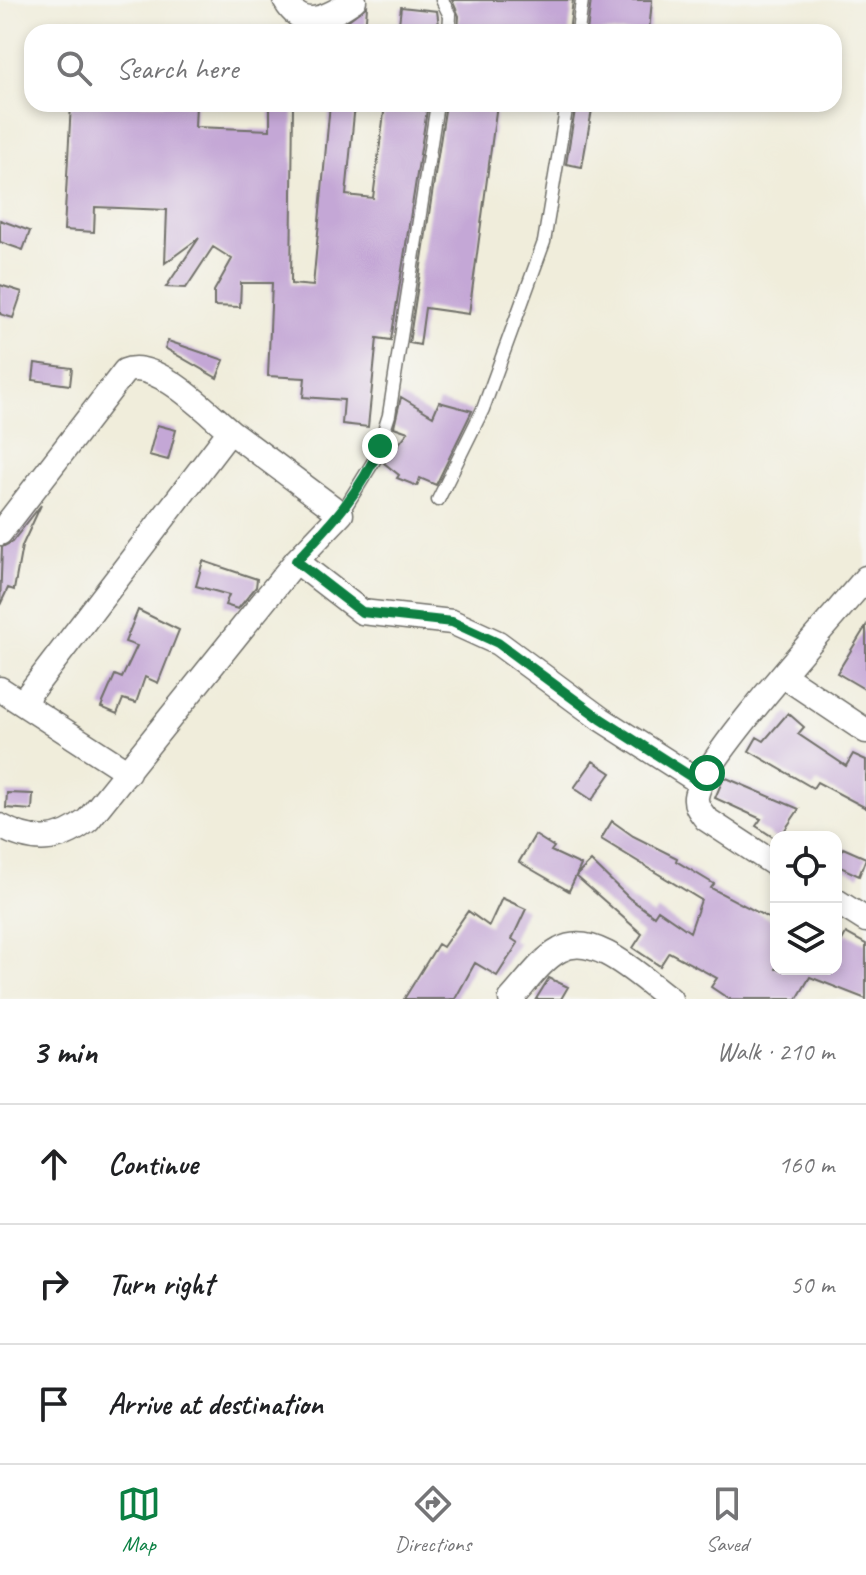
<!DOCTYPE html>
<html lang="en">
<head>
<meta charset="utf-8">
<style>
	:root { --surface:#fff; --page:#f2f2f2; --text:#202124; --muted:#757577; --line:#e0e0e0; --accent:#0b8043 }
	body { margin:0; font-family:Caveat,sans-serif; background:var(--page); color:var(--text) }
	.controls { position:absolute; right:24px; bottom:24px; display:grid; overflow:hidden; border-radius:16px; box-shadow:0 4px 12px #0003 }
	.controls button { width:72px; height:72px; display:grid; place-items:center; padding:0; border:0; border-bottom:2px solid var(--line); background:var(--surface); color:var(--text); font:40px sans-serif }
	.stop { position:absolute; width:24px; height:24px; margin:-18px; border:6px solid #0b8043; border-radius:50%; background:#fff }
	.stop.end { background:#0b8043; border-color:#fff; box-shadow:0 2px 8px #0008 }
	.list { margin:0; padding:0; list-style:none }
	h2 { display:flex; justify-content:space-between; align-items:center; height:104px; margin:0; padding:0 32px; font-size:34px }
	h2 small { font-size:26px; font-weight:400; color:var(--muted) }
	.list li { display:grid; grid-template-columns:52px 1fr auto; gap:24px; align-items:center; box-sizing:border-box; height:120px; padding:0 32px; border-top:2px solid var(--line) }
	.list b { display:block; font-size:30px; white-space:nowrap }
	.list em { font-size:26px; font-style:normal; color:var(--muted) }
	.icon { flex:none; width:44px; height:44px; fill:none; stroke:currentColor; stroke-width:2; stroke-linecap:round; stroke-linejoin:round }
	.map { position:relative; flex:none; width:866px; height:999px; overflow:hidden }
	.search { position:absolute; background:var(--surface); box-shadow:0 4px 12px #0003; left:24px; right:24px; top:24px; height:88px; display:flex; align-items:center; gap:20px; box-sizing:border-box; padding:0 28px; border-radius:24px; color:var(--muted); font-size:30px }
	.sheet { height:464px; background:var(--surface) }
	nav { display:flex; justify-content:space-around; align-items:center; box-sizing:border-box; height:112px; border-top:2px solid var(--line); background:var(--surface); font-size:22px; color:var(--muted) }
	nav a { display:grid; justify-items:center; gap:4px }
	nav .on { color:var(--accent) }
	.map>svg:first-child { display:block }
</style>
</head>
<body>
<div class="map">
<svg width="866" height="999" viewBox="0 0 866 999">
	<rect width="100%" height="100%" fill="#f6f6f2"/>
	<filter id="ink" filterUnits="userSpaceOnUse"><feTurbulence type="fractalNoise" baseFrequency=".0125" numOctaves="2"/><feDisplacementMap in="SourceGraphic" scale="16" xChannelSelector="R" yChannelSelector="G"/><feConvolveMatrix kernelMatrix="1 2 1 2 8 2 1 2 1" color-interpolation-filters="sRGB"/></filter>
	<filter id="wash" filterUnits="userSpaceOnUse"><feTurbulence type="fractalNoise" baseFrequency=".006" numOctaves="4" result="noise"/><feDisplacementMap in="SourceGraphic" scale="32" xChannelSelector="R" yChannelSelector="G"/><feGaussianBlur stdDeviation="1.8" result="paint"/><feColorMatrix in="noise" values="0 0 0 0 0 0 0 0 0 0 0 0 0 0 0 0 0 1.4 0 .05"/><feComposite in="paint" operator="in"/></filter>
	<g filter="url(#wash)">
		<rect width="100%" height="100%" fill="#f0eddb"/>
		<g id="blocks">
			<path fill="#c4a7d6" d="M 452,0 L 573,0 L 569,32 L 458,32 L 459,16 Z
				M 591,0 L 652,0 L 649,32 L 587,32 Z
				M 367,6 L 365,32 L 341,32 L 342,25 Z
				M 401,7 L 437,11 L 440,32 L 398,32 Z
				M 71,104 L 196,104 L 195,127 L 270,130 L 270,104 L 293,104 L 291,284 L 313,286 L 330,104 L 355,104 L 346,195 L 373,198 L 385,105 L 427,110 L 391,340 L 377,338 L 368,427 L 342,424 L 344,400 L 303,397 L 305,378 L 268,376 L 272,283 L 241,283 L 240,307 L 214,306 L 214,291 L 232,259 L 213,247 L 186,288 L 166,287 L 199,238 L 165,263 L 167,210 L 95,207 L 94,232 L 64,230 Z
				M 446,104 L 497,104 L 469,314 L 425,308 L 420,345 L 409,343 Z
				M 576,104 L 593,104 L 582,167 L 566,164 Z
				M 0,220 L 30,231 L 23,250 L 0,242 Z
				M 0,285 L 22,292 L 13,318 L 0,314 Z
				M 168,341 L 224,360 L 217,378 L 165,348 Z
				M 35,363 L 72,368 L 70,385 L 33,380 Z
				M 401,397 L 433,416 L 439,402 L 472,411 L 436,485 L 420,478 L 417,486 L 397,478 L 399,475 L 384,463 L 408,432 L 394,427 Z
				M 157,425 L 176,430 L 168,460 L 149,455 Z
				M 41,505 L 22,546 L 14,590 L 8,588 L 0,605 L 2,547 L 12,542 Z
				M 203,561 L 257,579 L 256,587 L 238,609 L 225,605 L 229,595 L 196,586 Z
				M 138,610 L 179,630 L 158,683 L 145,677 L 136,703 L 123,699 L 117,714 L 101,707 L 115,675 L 122,678 L 137,646 L 125,642 Z
				M 866,626 L 866,690 L 837,673 Z
				M 788,713 L 804,727 L 798,734 L 846,766 L 853,754 L 866,760 L 866,808 L 817,782 L 813,788 L 749,751 L 757,737 L 764,741 Z
				M 593,761 L 611,773 L 592,800 L 574,788 Z
				M 724,777 L 799,809 L 780,837 L 776,839 L 756,826 L 761,819 L 715,798 Z
				M 7,793 L 33,794 L 32,810 L 6,808 Z
				M 612,821 L 633,836 L 677,858 L 676,861 L 714,884 L 711,888 L 776,922 L 776,969 L 836,969 L 836,952 L 846,933 L 866,944 L 866,999 L 810,977 L 797,999 L 729,999 L 711,987 L 717,978 L 669,952 L 660,966 L 633,948 L 642,934 L 576,876 L 591,861 L 629,898 L 654,916 L 658,910 L 690,932 L 701,900 L 601,839 Z
				M 535,835 L 554,847 L 551,851 L 581,865 L 569,891 L 519,862 Z
				M 843,848 L 866,858 L 859,876 L 836,865 Z
				M 502,898 L 526,909 L 512,939 L 518,943 L 497,976 L 475,963 L 455,999 L 404,999 L 438,944 L 443,947 L 468,911 L 489,926 Z
				M 549,978 L 568,987 L 561,999 L 536,999 Z"/>
		</g>
	</g>
	<g filter="url(#ink)">
		<use href="#blocks" fill-opacity="0" stroke="#706f69" stroke-width="2"/>
		<g fill="none" stroke-linecap="round" stroke-linejoin="round">
			<defs>
				<path id="lane" d="M 442,0 L 450,16 L 449,32
					M 578,32 L 582,0
					M 438,500 L 483,409 L 544,242 L 567,104
					M 341,514 L 375,459 L 389,415 L 437,104"/>
				<path id="street" d="M 285,0 C 303,33 330,16 354,0
					M 0,533 L 125,371 C 155,358 207,412 230,431
					M 296,561 L 362,612 L 452,622 L 498,643 L 601,719 L 701,783
					M 784,676 L 866,731
					M 0,689 L 128,772
					M 0,826 C 33,844 59,843 88,820 L 296,561 L 341,514 L 230,431 L 22,703
					M 776,865 L 706,819 C 701,812 695,806 696,797 C 700,762 836,614 866,578
					M 836,901 L 866,920
					M 511,999 C 526,983 541,960 560,950 C 595,930 643,980 670,999"/>
			</defs>
			<use href="#lane" stroke="#706f69" stroke-width="15"/>
			<use href="#street" stroke="#706f69" stroke-width="27"/>
			<use href="#lane" stroke="#fff" stroke-width="12"/>
			<use href="#street" stroke="#fff" stroke-width="24"/>
		</g>
	</g>
	<g fill="none" stroke-linecap="round" stroke-linejoin="round" filter="url(#ink)">
		<path stroke="#0b8043" stroke-width="10" d="M 380,446 C 361,492 330,525 296,561 L 362,612 L 452,622 L 498,643 L 601,719 L 701,783 L 707,773"/>
	</g>
</svg>
<div class="controls">
<button><svg class="icon" aria-label="locate" viewBox="0 0 24 24"><circle cx="12" cy="12" r="6"/><path d="M12 2v4M12 18v4M2 12h4M18 12h4"/></svg></button>
<button><svg class="icon" aria-label="layers" viewBox="0 0 24 24"><path d="M12 4l9 5-9 5-9-5zM3 14l9 5 9-5"/></svg></button>
</div>
<div class="stop" style="left:707px;top:773px"></div>
<div class="stop end" style="left:380px;top:446px"></div>
<div class="search"><svg class="icon" aria-label="search" viewBox="0 0 24 24"><circle cx="10" cy="10" r="6"/><path d="M15 15l6 6"/></svg>Search here</div>
</div>
<section class="sheet">
<h2>3 min<small>Walk · 210 m</small></h2>
<ul class="list">
<li><svg class="icon" aria-label="ahead" viewBox="0 0 24 24"><path d="M12 20V5M6 11l6-6 6 6"/></svg><div><b>Continue</b></div><em>160 m</em></li>
<li><svg class="icon" aria-label="right" viewBox="0 0 24 24"><path d="M7 20v-9h11M14 6l5 5-5 5"/></svg><div><b>Turn right</b></div><em>50 m</em></li>
<li><svg class="icon" aria-label="arrive" viewBox="0 0 24 24"><path d="M6 21V4h12l-3 4 3 4H6"/></svg><div><b>Arrive at destination</b></div></li>
</ul>
</section>
<nav>
<a class="on"><svg class="icon" aria-label="map" viewBox="0 0 24 24"><path d="M3 6l6-2 6 2 6-2v14l-6 2-6-2-6 2zM9 4v14M15 6v14"/></svg>Map</a>
<a><svg class="icon" aria-label="directions" viewBox="0 0 24 24"><path d="M12 3l9 9-9 9-9-9zM9 14v-3h6M13 9l2 2-2 2"/></svg>Directions</a>
<a><svg class="icon" aria-label="saved" viewBox="0 0 24 24"><path d="M7 4h10v16l-5-4-5 4z"/></svg>Saved</a>
</nav>
</body>
</html>
